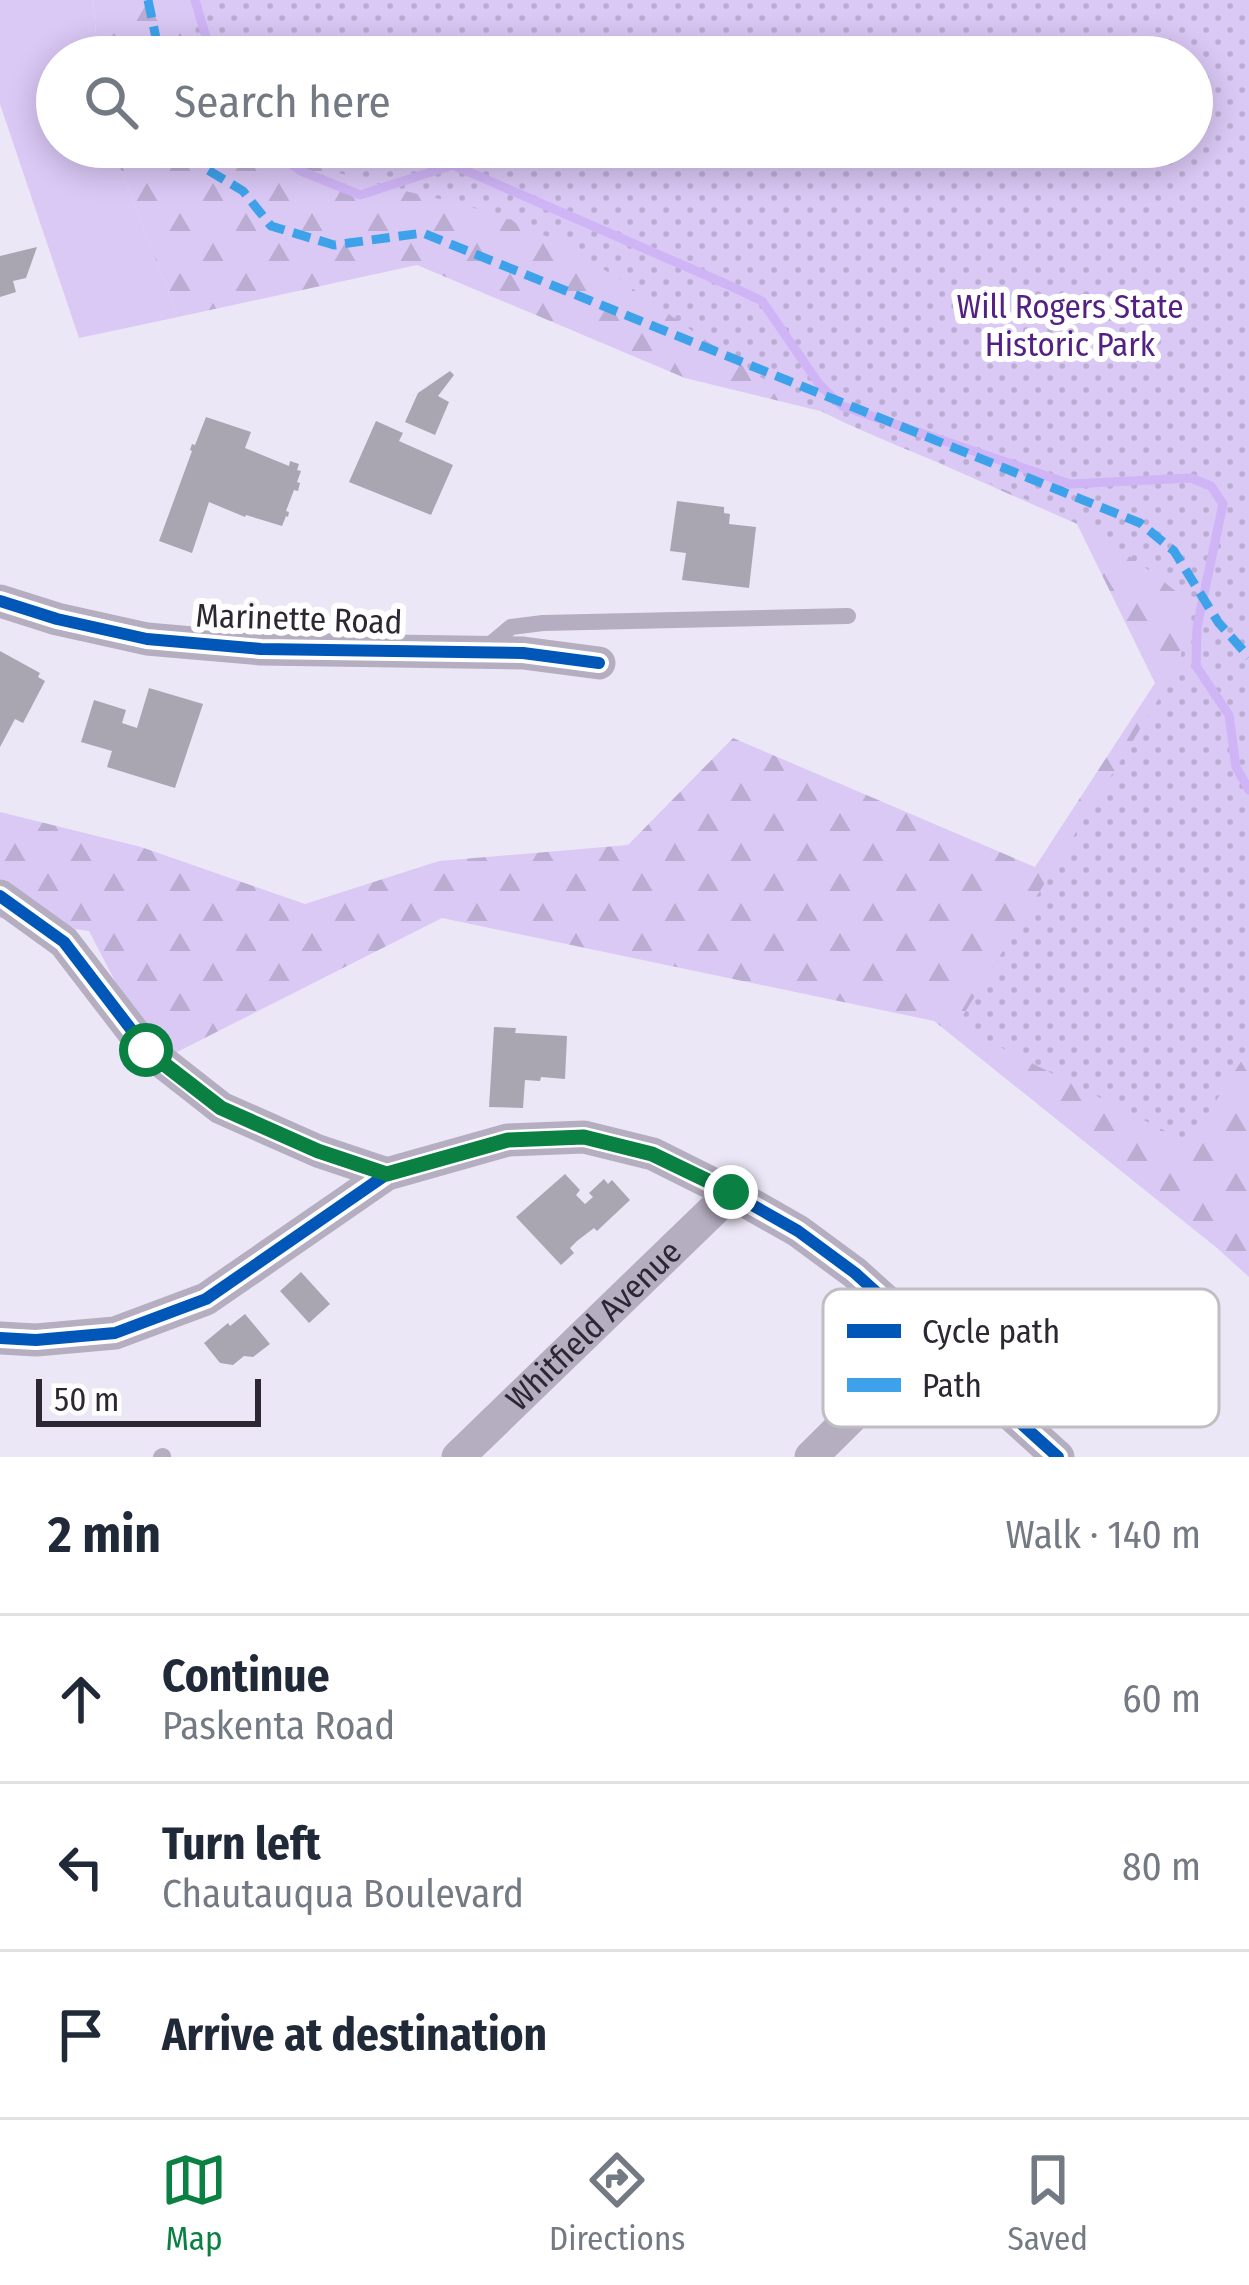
<!DOCTYPE html>
<html lang="en">
<head>
<meta charset="utf-8">
<style>
	:root { --surface:#fff; --page:#f6f6f7; --text:#1f2937; --muted:#747a83; --line:#e0e1e3; --accent:#0b8043 }
	body { margin:0; font-family:"Fira Sans Condensed",sans-serif; background:var(--page); color:var(--text) }
	.scale { position:absolute; left:36px; bottom:30px; width:225px; box-sizing:border-box; padding-left:12px; border:6px solid #2c2733; border-top:0; font-size:33px; line-height:42px; white-space:nowrap; color:#2c2733; -webkit-text-stroke:9px #fff; paint-order:stroke }
	.stop { position:absolute; width:36px; height:36px; margin:-27px; border:9px solid #0b8043; border-radius:50%; background:#fff }
	.stop.end { background:#0b8043; border-color:#fff; box-shadow:0 3px 12px #0008 }
	.list { margin:0; padding:0; list-style:none }
	h2 { display:flex; justify-content:space-between; align-items:center; height:156px; margin:0; padding:0 48px; font-size:51px }
	h2 small { font-size:39px; font-weight:400; color:var(--muted) }
	.list li { display:grid; grid-template-columns:78px 1fr auto; gap:36px; align-items:center; box-sizing:border-box; height:168px; padding:0 48px; border-top:3px solid var(--line) }
	.list b { display:block; font-size:45px; white-space:nowrap }
	.list p { margin:0; font-size:39px; white-space:nowrap; color:var(--muted) }
	.list em { font-size:39px; font-style:normal; color:var(--muted) }
	.icon { flex:none; width:66px; height:66px; fill:none; stroke:currentColor; stroke-width:2; stroke-linecap:round; stroke-linejoin:round }
	.map { position:relative; flex:none; width:1249px; height:1457px; overflow:hidden }
	.search { position:absolute; background:var(--surface); box-shadow:0 6px 30px #0003; left:36px; right:36px; top:36px; height:132px; display:flex; align-items:center; gap:30px; box-sizing:border-box; padding:0 42px; border-radius:66px; color:var(--muted); font-size:45px }
	.sheet { height:660px; background:var(--surface) }
	nav { display:flex; justify-content:space-around; align-items:center; box-sizing:border-box; height:168px; border-top:3px solid var(--line); background:var(--surface); font-size:33px; color:var(--muted) }
	nav a { display:grid; justify-items:center; gap:6px }
	nav .on { color:var(--accent) }
	.map>svg:first-child { display:block }
</style>
</head>
<body>
<div class="map">
<svg width="1249" height="1457" viewBox="0 0 1249 1457">
	<defs>
		<pattern id="forest-firs" width="22" height="20" patternUnits="userSpaceOnUse" patternTransform="scale(3)"><rect width="22" height="20" fill="#dac8f5"/><path d="M5 1l3.5 6h-7zM16 11l3.5 6h-7z" fill="#bbacd2"/></pattern>
		<pattern id="park-dots" width="8" height="8" patternUnits="userSpaceOnUse" patternTransform="scale(3)"><rect width="8" height="8" fill="#dac8f5"/><path d="M2 2h.1M6 6h.1" fill="none" stroke="#bbacd2" stroke-width="1.8" stroke-linecap="round"/></pattern>
	</defs>
	<rect width="100%" height="100%" fill="#ece7f6"/>
	<path fill="#dac8f5" d="M 0,0 L 93,0 L 98,57 L 57,57 L 57,147 L 112,147 L 178,317 L 79,338 L 0,104 Z"/>
	<path fill="url(#forest-firs)" d="M 93,0 L 212,0 L 230,57 L 98,57 Z
		M 112,147 L 509,147 L 1249,497 L 1249,1277 L 1217,1248 L 934,1021 L 442,918 L 175,1053 L 130,1010 L 89,931 L 0,918 L 0,812 L 141,847 L 305,904 L 439,861 L 628,845 L 733,738 L 1035,867 L 1155,683 L 1077,524 L 824,412 L 685,378 L 417,265 L 178,317 Z"/>
	<path fill="url(#park-dots)" d="M 186,0 L 1249,0 L 1249,1049 L 1189,1143 L 957,1025 L 1179,666 L 1191,603 C 1155,575 1120,546 1079,525 C 985,475 880,446 787,393 C 695,341 616,264 517,223 C 442,191 354,191 284,147 L 1192,147 L 1192,57 L 204,57 L 190,18 Z"/>
	<g fill="none" stroke-linecap="round" stroke-linejoin="round">
		<path stroke="#cfb4f6" stroke-width="9" d="M 195,0 L 212,57
			M 268,147 L 301,171 L 360,195 L 453,165 L 726,284 L 762,301 L 819,384 L 842,406 L 1070,484 L 1191,478 L 1211,486 L 1223,504 L 1197,627 L 1196,666 L 1229,715 L 1236,767 L 1249,790"/>
	</g>
	<path fill="#a9a5b1" d="M 37,247 L 26,278 L 13,281 L 16,292 L 0,297 L 0,256 Z
		M 450,371 L 454,375 L 438,396 L 449,402 L 435,435 L 405,422 L 418,393 Z
		M 206,417 L 251,432 L 245,448 L 289,466 L 290,461 L 299,464 L 297,470 L 301,471 L 297,482 L 300,483 L 298,491 L 294,490 L 286,511 L 289,512 L 288,517 L 286,516 L 282,526 L 246,515 L 245,517 L 209,502 L 192,553 L 159,541 L 192,451 L 190,450 L 192,444 L 195,445 Z
		M 376,421 L 403,433 L 399,441 L 453,465 L 431,515 L 349,482 Z
		M 677,501 L 724,507 L 724,513 L 730,514 L 729,524 L 756,527 L 749,588 L 682,580 L 686,553 L 670,551 Z
		M 0,651 L 40,673 L 38,677 L 45,681 L 23,723 L 15,719 L 0,747 Z
		M 149,688 L 203,704 L 175,788 L 107,767 L 112,751 L 81,742 L 94,700 L 126,710 L 122,723 L 137,728 Z
		M 494,1027 L 516,1028 L 515,1033 L 567,1036 L 565,1079 L 541,1077 L 540,1081 L 525,1080 L 523,1108 L 489,1107 Z
		M 565,1174 L 580,1190 L 576,1195 L 585,1204 L 593,1197 L 589,1193 L 604,1179 L 608,1184 L 612,1180 L 630,1200 L 597,1231 L 594,1228 L 577,1241 L 570,1248 L 574,1253 L 561,1265 L 516,1217 Z
		M 301,1272 L 330,1304 L 309,1323 L 280,1291 Z
		M 245,1314 L 270,1344 L 253,1357 L 244,1356 L 233,1365 L 220,1363 L 204,1343 L 228,1323 L 230,1326 Z"/>
	<g fill="none" stroke-linecap="round" stroke-linejoin="round">
		<path stroke="#b5adc0" stroke-width="16" d="M 486,648 L 511,627 L 543,623 L 848,616
			M 161,1457 L 163,1456"/>
		<g stroke="#b5adc0" stroke-width="33">
			<path d="M 0,601 L 57,619 L 147,639 L 261,649 L 523,653 L 599,663"/>
			<path d="M 0,896 L 64,942 L 147,1050 L 221,1108 L 318,1151 L 387,1174"/>
			<path d="M 0,1338 L 36,1340 L 115,1333 L 206,1299 L 387,1174 L 508,1140 L 584,1137 L 653,1154 L 731,1193 L 798,1231 L 855,1273 L 1058,1457"/>
			<path id="s1" d="M 458,1457 L 731,1193"/>
			<path d="M 811,1457 L 928,1341"/>
		</g>
		<path stroke="#3ea2eb" stroke-width="9" stroke-dasharray="18 9" stroke-linecap="butt" d="M 148,0 L 160,57
			M 195,147 L 208,170 L 243,191 L 271,226 L 334,245 L 423,233 L 1140,523 L 1174,551 L 1218,622 L 1249,657"/>
		<defs>
			<path id="cycleway" d="M 0,601 L 57,619 L 147,639 L 261,649 L 523,653 L 599,663
				M 0,896 L 64,942 L 147,1050 L 221,1108 L 318,1151 L 387,1174
				M 0,1338 L 36,1340 L 115,1333 L 206,1299 L 387,1174 L 508,1140 L 584,1137 L 653,1154 L 731,1193 L 798,1231 L 855,1273 L 1058,1457"/>
		</defs>
		<use href="#cycleway" stroke="#fff" stroke-width="20"/>
		<use href="#cycleway" stroke="#0057b8" stroke-width="12"/>
	</g>
	<g fill="none" stroke-linecap="round" stroke-linejoin="round">
		<path stroke="#0b8043" stroke-width="15" d="M 146,1050 L 221,1108 L 318,1151 L 387,1174 L 508,1140 L 584,1137 L 652,1154 L 731,1192"/>
	</g>
	<g text-anchor="middle" dominant-baseline="central" stroke-width="12" stroke-linejoin="round" paint-order="stroke">
		<g font-size="33" fill="#532084" stroke="#fff">
			<text x="1070" y="307">Will Rogers State<tspan x="1070" dy="38">Historic Park</tspan></text>
		</g>
		<g font-size="33" fill="#2c2733" stroke="#fff">
			<text transform="translate(299 619) rotate(2)">Marinette Road</text>
			<text stroke="none"><textPath href="#s1" startOffset="189">Whitfield Avenue</textPath></text>
		</g>
	</g>
	<rect x="823" y="1289" width="396" height="138" rx="18" fill="#fff" stroke="#c0bec2" stroke-width="3"/>
	<rect x="847" y="1324" width="54" height="14" fill="#0057b8"/>
	<rect x="847" y="1378" width="54" height="14" fill="#3ea2eb"/>
	<g font-size="33" fill="#2c2733">
		<text x="922" y="1343">Cycle path</text>
		<text x="922" y="1397">Path</text>
	</g>
</svg>
<div class="scale">50 m</div>
<div class="stop" style="left:146px;top:1050px"></div>
<div class="stop end" style="left:731px;top:1192px"></div>
<div class="search"><svg class="icon" aria-label="search" viewBox="0 0 24 24"><circle cx="10" cy="10" r="6"/><path d="M15 15l6 6"/></svg>Search here</div>
</div>
<section class="sheet">
<h2>2 min<small>Walk · 140 m</small></h2>
<ul class="list">
<li><svg class="icon" aria-label="ahead" viewBox="0 0 24 24"><path d="M12 20V5M6 11l6-6 6 6"/></svg><div><b>Continue</b><p>Paskenta Road</p></div><em>60 m</em></li>
<li><svg class="icon" aria-label="left" viewBox="0 0 24 24"><path d="M17 20v-9H6M10 6l-5 5 5 5"/></svg><div><b>Turn left</b><p>Chautauqua Boulevard</p></div><em>80 m</em></li>
<li><svg class="icon" aria-label="arrive" viewBox="0 0 24 24"><path d="M6 21V4h12l-3 4 3 4H6"/></svg><div><b>Arrive at destination</b></div></li>
</ul>
</section>
<nav>
<a class="on"><svg class="icon" aria-label="map" viewBox="0 0 24 24"><path d="M3 6l6-2 6 2 6-2v14l-6 2-6-2-6 2zM9 4v14M15 6v14"/></svg>Map</a>
<a><svg class="icon" aria-label="directions" viewBox="0 0 24 24"><path d="M12 3l9 9-9 9-9-9zM9 14v-3h6M13 9l2 2-2 2"/></svg>Directions</a>
<a><svg class="icon" aria-label="saved" viewBox="0 0 24 24"><path d="M7 4h10v16l-5-4-5 4z"/></svg>Saved</a>
</nav>
</body>
</html>
